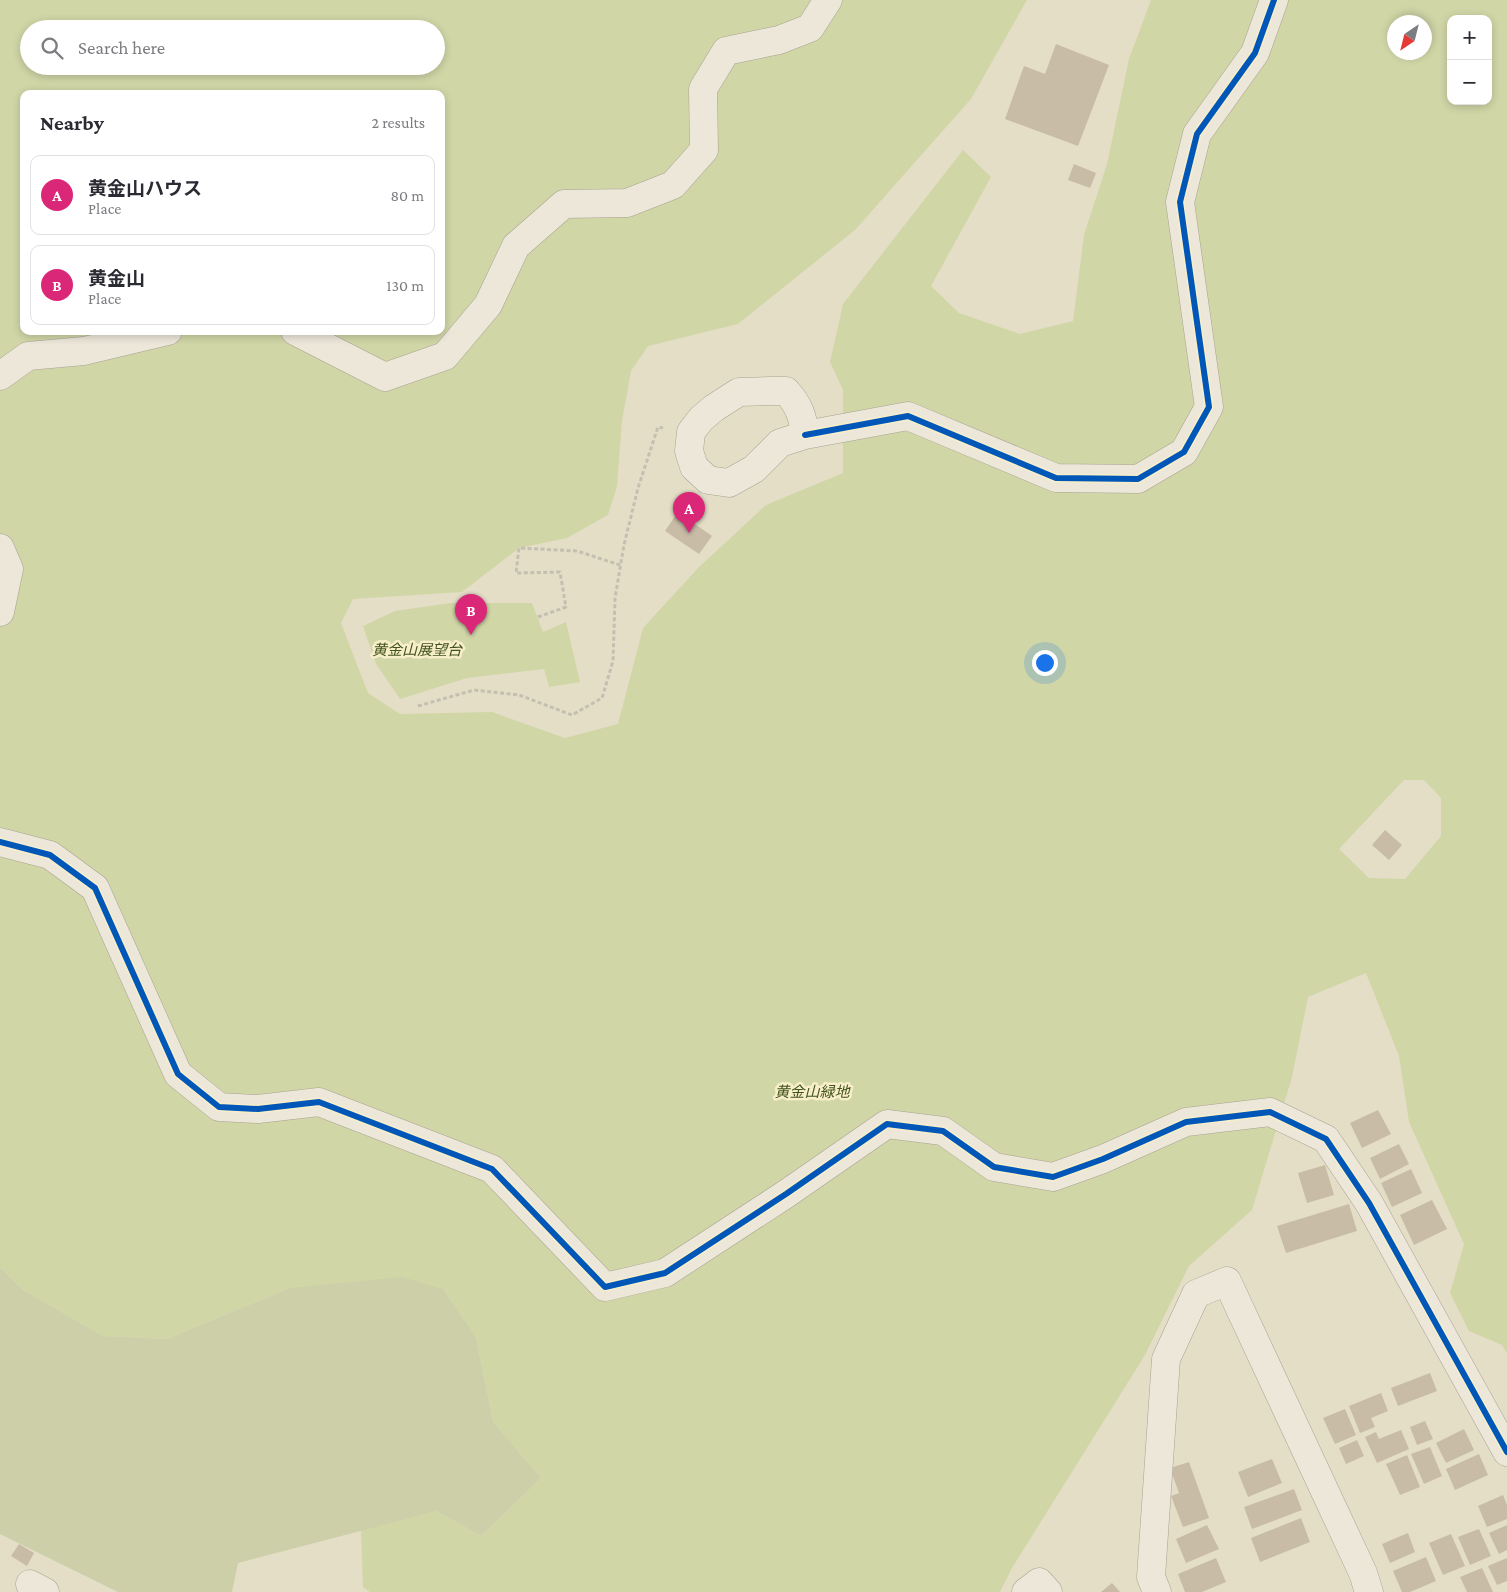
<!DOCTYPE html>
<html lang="en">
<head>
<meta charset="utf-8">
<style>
	:root { --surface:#fff; --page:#f7f7f7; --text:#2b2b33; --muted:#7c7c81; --line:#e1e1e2; --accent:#db2777 }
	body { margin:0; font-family:"Crimson Pro","Noto Sans JP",serif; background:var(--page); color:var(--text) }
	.controls { position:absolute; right:15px; top:15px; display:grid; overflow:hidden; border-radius:10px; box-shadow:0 2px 8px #0003 }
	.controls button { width:45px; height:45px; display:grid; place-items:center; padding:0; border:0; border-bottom:1px solid var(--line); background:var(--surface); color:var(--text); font:25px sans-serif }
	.compass { position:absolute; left:1387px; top:15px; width:45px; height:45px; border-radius:50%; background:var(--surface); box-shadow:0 2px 8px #0003; rotate:215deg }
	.you { position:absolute; left:1044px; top:662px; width:18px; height:18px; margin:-12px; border:4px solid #fff; border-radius:50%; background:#1a73e8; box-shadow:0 0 0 8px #1a73e833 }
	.badge { display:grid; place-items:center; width:32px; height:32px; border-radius:50%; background:var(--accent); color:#fff; font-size:16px; font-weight:700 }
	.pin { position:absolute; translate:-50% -41px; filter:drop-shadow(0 1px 2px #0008) }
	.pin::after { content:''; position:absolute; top:26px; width:18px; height:15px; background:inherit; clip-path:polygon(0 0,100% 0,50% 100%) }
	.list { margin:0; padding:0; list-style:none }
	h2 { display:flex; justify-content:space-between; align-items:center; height:65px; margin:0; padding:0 20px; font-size:21px }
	h2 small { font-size:16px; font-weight:400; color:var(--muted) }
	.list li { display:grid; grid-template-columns:32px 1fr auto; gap:15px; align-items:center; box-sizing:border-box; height:80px; margin:0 10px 10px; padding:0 10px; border:1px solid var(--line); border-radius:10px }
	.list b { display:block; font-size:19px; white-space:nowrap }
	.list p { margin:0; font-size:16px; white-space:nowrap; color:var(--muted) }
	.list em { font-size:16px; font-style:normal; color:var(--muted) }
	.icon { flex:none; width:28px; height:28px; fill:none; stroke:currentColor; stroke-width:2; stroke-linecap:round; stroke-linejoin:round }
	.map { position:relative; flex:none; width:1507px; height:1592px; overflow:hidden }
	.search { position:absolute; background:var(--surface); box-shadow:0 2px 8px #0003; left:20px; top:20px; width:425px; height:55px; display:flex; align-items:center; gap:12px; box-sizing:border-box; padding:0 18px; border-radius:28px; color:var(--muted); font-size:19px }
	.panel { position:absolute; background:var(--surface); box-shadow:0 2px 8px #0003; left:20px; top:90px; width:425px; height:245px; border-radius:10px }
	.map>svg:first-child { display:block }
</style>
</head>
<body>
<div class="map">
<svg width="1507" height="1592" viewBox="0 0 1507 1592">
	<rect width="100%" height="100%" fill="#e4dec7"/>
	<path fill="#d1d6a7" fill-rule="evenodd" d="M 0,0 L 1027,0 L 971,99 L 855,230 L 738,324 L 648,346 L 631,371 L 622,421 L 617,486 L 608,515 L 567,538 L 519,548 L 462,592 L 353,599 L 341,623 L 368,693 L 400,714 L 492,712 L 565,738 L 618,724 L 643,628 L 698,568 L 766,505 L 843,473 L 843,390 L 830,362 L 843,304 L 963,150 L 991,177 L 931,286 L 959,313 L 1020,334 L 1073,321 L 1084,235 L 1107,164 L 1129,59 L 1151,0 L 1507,0 L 1507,1353 L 1502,1345 L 1469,1331 L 1450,1293 L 1464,1244 L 1409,1122 L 1399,1056 L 1366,973 L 1308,997 L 1292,1077 L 1252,1210 L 1189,1266 L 1145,1355 L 1012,1568 L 1000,1592 L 370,1592 L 363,1587 L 361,1530 L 437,1511 L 481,1536 L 541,1478 L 493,1422 L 476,1338 L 290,1288 L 167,1339 L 101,1336 L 23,1290 L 0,1267 ZM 1451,19 L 1488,19 L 1488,101 L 1451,101 ZM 1394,22 L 1424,22 L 1424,52 L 1394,52 ZM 29,29 L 436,29 L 436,66 L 29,66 ZM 24,94 L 441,94 L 441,331 L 24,331 ZM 1404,780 L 1424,780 L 1441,798 L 1441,836 L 1405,879 L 1369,878 L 1339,849 Z
		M 451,603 L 532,603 L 543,632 L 566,622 L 580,682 L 549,687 L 544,669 L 467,678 L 400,699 L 376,664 L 363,626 L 395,611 Z"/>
	<path fill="#cccfa8" d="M 0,1267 L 23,1290 L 102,1336 L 167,1339 L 290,1288 L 402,1277 L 443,1289 L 476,1338 L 493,1422 L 541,1478 L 481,1536 L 437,1511 L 238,1563 L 232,1592 L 118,1592 L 0,1534 Z"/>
	<path fill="#c8bca7" d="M 1056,44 L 1109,65 L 1078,146 L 1005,119 L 1024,66 L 1045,74 Z
		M 1074,164 L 1096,173 L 1090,188 L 1068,180 Z
		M 678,512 L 712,536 L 699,554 L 665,531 Z
		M 1385,830 L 1402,845 L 1389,860 L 1372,845 Z
		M 1378,1110 L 1391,1134 L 1362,1148 L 1350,1123 Z
		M 1399,1144 L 1409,1164 L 1380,1179 L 1370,1158 Z
		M 1325,1165 L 1334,1195 L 1307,1203 L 1298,1173 Z
		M 1411,1169 L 1422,1193 L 1392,1207 L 1381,1183 Z
		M 1432,1200 L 1447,1229 L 1414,1245 L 1400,1215 Z
		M 1349,1204 L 1357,1231 L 1286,1253 L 1277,1226 Z
		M 1430,1373 L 1437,1391 L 1398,1406 L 1391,1388 Z
		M 1381,1393 L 1388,1411 L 1371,1418 L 1375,1427 L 1360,1433 L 1349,1406 Z
		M 1345,1409 L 1356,1435 L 1335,1444 L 1323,1418 Z
		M 1425,1421 L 1433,1439 L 1417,1445 L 1410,1427 Z
		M 1464,1429 L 1474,1450 L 1446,1463 L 1436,1443 Z
		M 1401,1430 L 1409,1449 L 1377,1463 L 1365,1437 L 1376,1432 L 1379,1439 Z
		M 1357,1440 L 1364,1456 L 1346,1464 L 1339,1448 Z
		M 1430,1447 L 1442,1476 L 1424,1484 L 1411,1454 Z
		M 1479,1454 L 1488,1475 L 1455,1490 L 1446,1469 Z
		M 1407,1455 L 1420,1487 L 1400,1495 L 1386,1464 Z
		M 1272,1459 L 1282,1483 L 1248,1497 L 1238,1472 Z
		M 1189,1462 L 1209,1518 L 1183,1527 L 1171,1496 L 1179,1493 L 1170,1468 Z
		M 1294,1489 L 1302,1510 L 1252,1529 L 1244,1507 Z
		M 1503,1495 L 1507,1505 L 1507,1519 L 1487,1527 L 1478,1506 Z
		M 1301,1518 L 1310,1542 L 1260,1562 L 1251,1538 Z
		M 1207,1525 L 1219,1549 L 1186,1563 L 1176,1539 Z
		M 1507,1525 L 1507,1550 L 1499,1554 L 1489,1533 Z
		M 1479,1529 L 1491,1556 L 1470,1565 L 1458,1537 Z
		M 1408,1533 L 1415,1552 L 1390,1563 L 1382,1544 Z
		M 1451,1534 L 1465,1566 L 1443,1575 L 1429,1543 Z
		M 19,1544 L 34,1553 L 27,1566 L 11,1556 Z
		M 1426,1557 L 1436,1581 L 1410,1592 L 1402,1592 L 1393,1571 Z
		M 1216,1558 L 1226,1582 L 1202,1592 L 1185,1592 L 1178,1574 Z
		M 1507,1558 L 1507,1581 L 1497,1585 L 1488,1566 Z
		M 1482,1568 L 1493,1592 L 1467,1592 L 1460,1577 Z
		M 1112,1583 L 1120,1592 L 1101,1592 Z"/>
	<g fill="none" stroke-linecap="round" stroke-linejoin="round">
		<defs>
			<path id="minor" d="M 295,331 L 385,377 L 445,356 L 488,305 L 516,246 L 564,204 L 627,203 L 673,185 L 704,150 L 703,89 L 726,51 L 779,40 L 810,28 L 828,0
				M 0,376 L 28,356 L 84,351 L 168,331
				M 771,391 L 786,391 C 799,405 803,417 805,435 L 780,443 L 754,469 L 729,483 L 708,480 L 694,467 L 689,451 L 691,432 L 701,419 L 714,408 L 739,392 Z
				M 805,435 L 908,416 L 1056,478 L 1138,479 L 1184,452 L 1209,407 L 1180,202 L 1197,134 L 1255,53 L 1274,0
				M 0,548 L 9,569 L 0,612
				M 0,842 L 50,855 L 95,888 L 178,1074 L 219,1107 L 258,1109 L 319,1102 L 492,1169 L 605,1287 L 665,1273 L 786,1194 L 887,1124 L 943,1131 L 994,1167 L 1053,1177 L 1103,1159 L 1186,1122 L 1270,1112 L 1326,1139 L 1369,1203 L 1507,1452
				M 30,1584 L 45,1592
				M 1026,1592 L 1039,1582 L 1048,1592
				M 1157,1592 L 1151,1577 L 1166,1359 L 1196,1294 L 1227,1281 L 1363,1573 L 1369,1592"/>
		</defs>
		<use href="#minor" stroke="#a8a291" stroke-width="29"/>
		<path stroke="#c4bfb0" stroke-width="3" stroke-dasharray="4 2.5" stroke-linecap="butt" d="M 538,617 L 566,607 L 560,572 L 516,573 L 519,548 L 577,551 L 620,565
			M 418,706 L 474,690 L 519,695 L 572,715 L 602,698 L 613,661 L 615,598 L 624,545 L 638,488 L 658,427 L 663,428"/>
		<use href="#minor" stroke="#ece7d9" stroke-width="28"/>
		<defs>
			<path id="cycleway" d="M 805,435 L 908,416 L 1056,478 L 1138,479 L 1184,452 L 1209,407 L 1180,202 L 1197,134 L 1255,53 L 1274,0
				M 0,842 L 50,855 L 95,888 L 178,1074 L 219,1107 L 258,1109 L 319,1102 L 492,1169 L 605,1287 L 665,1273 L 786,1194 L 887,1124 L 943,1131 L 994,1167 L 1053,1177 L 1103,1159 L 1186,1122 L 1270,1112 L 1326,1139 L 1369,1203 L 1507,1452"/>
		</defs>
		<use href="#cycleway" stroke="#f8efca" stroke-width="9"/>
		<use href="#cycleway" stroke="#0057b8" stroke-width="6"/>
	</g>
	<g text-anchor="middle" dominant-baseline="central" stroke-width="5" stroke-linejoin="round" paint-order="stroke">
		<g font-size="15" font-style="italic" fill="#42541e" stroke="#f8efca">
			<text x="417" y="650">黄金山展望台</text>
			<text x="812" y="1092">黄金山緑地</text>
		</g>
	</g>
</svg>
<div class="controls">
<button>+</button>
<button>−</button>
</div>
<svg class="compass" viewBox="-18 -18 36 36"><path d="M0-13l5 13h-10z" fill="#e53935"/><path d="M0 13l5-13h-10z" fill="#7c7c81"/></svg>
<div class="you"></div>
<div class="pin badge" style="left:689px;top:533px">A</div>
<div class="pin badge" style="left:471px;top:635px">B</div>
<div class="search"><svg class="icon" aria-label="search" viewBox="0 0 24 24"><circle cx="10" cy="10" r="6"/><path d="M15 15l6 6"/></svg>Search here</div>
<section class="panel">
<h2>Nearby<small>2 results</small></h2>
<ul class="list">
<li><span class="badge">A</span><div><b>黄金山ハウス</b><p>Place</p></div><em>80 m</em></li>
<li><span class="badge">B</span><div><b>黄金山</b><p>Place</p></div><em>130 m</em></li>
</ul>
</section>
</div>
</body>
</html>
